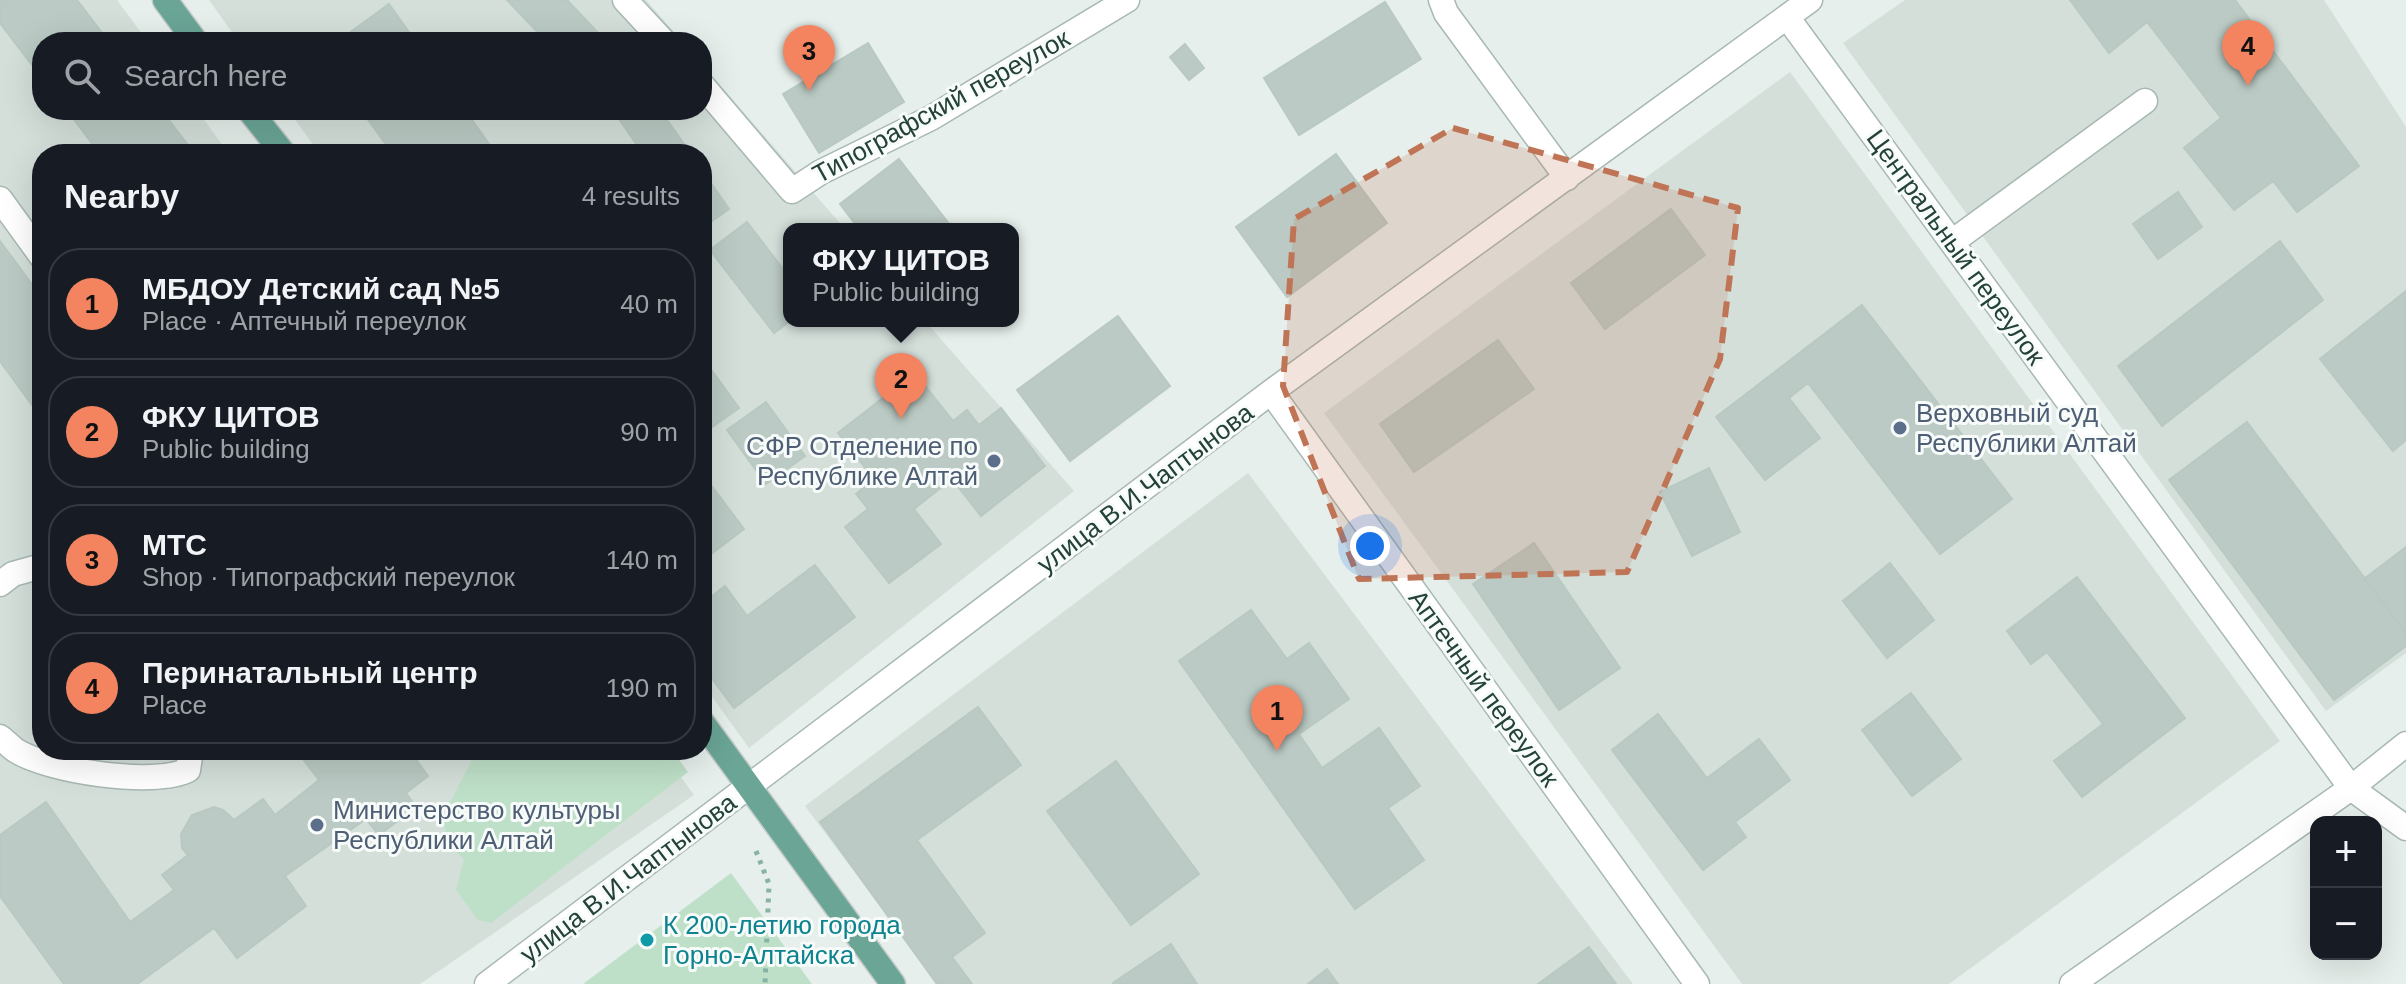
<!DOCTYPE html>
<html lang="en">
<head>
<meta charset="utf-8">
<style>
	:root { --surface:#171b24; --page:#20242c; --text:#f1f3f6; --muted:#9ea1a6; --line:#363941; --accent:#f4845f }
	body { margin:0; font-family:Helvetica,sans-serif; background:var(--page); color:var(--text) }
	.controls { position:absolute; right:24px; bottom:24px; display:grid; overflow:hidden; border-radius:16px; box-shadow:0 8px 32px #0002 }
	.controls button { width:72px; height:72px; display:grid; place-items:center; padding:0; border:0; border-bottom:2px solid var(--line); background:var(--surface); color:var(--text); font:40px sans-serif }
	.you { position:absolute; left:1370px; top:546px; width:28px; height:28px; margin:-20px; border:6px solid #fff; border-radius:50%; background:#1a73e8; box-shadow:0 0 0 12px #1a73e833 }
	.badge { display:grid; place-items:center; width:52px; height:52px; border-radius:50%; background:var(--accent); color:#111; font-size:26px; font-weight:700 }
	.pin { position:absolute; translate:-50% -66px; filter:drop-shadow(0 2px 4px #0008) }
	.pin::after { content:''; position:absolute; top:42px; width:28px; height:24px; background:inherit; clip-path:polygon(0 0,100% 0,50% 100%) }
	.popup { position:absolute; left:783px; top:223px; width:236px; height:104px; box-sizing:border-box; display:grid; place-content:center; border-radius:16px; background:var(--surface); filter:drop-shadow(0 2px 6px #0005); font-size:26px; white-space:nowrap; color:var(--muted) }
	.popup b { font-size:30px; color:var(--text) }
	.popup::after { content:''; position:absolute; left:50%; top:100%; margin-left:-16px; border:16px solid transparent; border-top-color:var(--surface) }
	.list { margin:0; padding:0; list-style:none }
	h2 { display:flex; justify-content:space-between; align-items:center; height:104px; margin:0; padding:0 32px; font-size:34px }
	h2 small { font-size:26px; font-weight:400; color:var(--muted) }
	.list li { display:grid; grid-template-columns:52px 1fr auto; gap:24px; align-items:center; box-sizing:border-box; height:112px; margin:0 16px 16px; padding:0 16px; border:2px solid var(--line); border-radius:32px }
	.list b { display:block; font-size:30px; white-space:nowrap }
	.list p { margin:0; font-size:26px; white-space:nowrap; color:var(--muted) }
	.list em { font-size:26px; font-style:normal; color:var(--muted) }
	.icon { flex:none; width:44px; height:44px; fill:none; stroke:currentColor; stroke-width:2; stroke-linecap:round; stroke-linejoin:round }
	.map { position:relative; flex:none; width:2406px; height:984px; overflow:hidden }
	.search { position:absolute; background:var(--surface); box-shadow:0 8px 32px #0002; left:32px; top:32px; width:680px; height:88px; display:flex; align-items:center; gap:20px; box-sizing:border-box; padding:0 28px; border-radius:32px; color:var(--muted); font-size:30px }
	.panel { position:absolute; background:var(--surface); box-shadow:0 8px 32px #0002; left:32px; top:144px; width:680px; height:616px; border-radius:32px }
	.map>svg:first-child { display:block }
</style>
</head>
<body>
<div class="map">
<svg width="2406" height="984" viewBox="0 0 2406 984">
	<rect width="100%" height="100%" fill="#e6efeb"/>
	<path fill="#d4dfda" d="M 0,0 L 117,0 L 148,42 L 42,42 L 42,110 L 197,110 L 229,154 L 42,154 L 42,750 L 661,750 L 694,795 L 420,984 L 0,984 Z
		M 209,0 L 646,0 L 683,42 L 239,42 Z
		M 1905,0 L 2324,0 L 2406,127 L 2406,653 L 2326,711 L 1843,43 Z
		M 702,64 L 845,229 L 789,229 L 789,321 L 925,321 L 1074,491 L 749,748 L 702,683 L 702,154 L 320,154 L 288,110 L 702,110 Z
		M 1790,72 L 2280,741 L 1949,984 L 1742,984 L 1324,413 Z
		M 1248,473 L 1633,984 L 938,984 L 805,806 Z"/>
	<path fill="#bfe0c8" d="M 477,750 L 672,750 L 688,772 L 491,923 L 478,920 L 456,890 L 464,859 L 450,847 L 442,818 Z
		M 731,873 L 812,984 L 583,984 Z"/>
	<path fill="#bbcac4" stroke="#b8c9c2" stroke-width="2" d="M 0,0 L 77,0 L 109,42 L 42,42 L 42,78 L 0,23 Z
		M 507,0 L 567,0 L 602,37 L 596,42 L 547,42 Z
		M 2070,0 L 2235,0 L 2359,166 L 2297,212 L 2273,181 L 2234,210 L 2184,148 L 2221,118 L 2147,22 L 2109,53 Z
		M 1385,2 L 1421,59 L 1299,135 L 1264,78 Z
		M 389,4 L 416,42 L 337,42 Z
		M 868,43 L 904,102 L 819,153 L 783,94 Z
		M 1185,44 L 1204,68 L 1189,80 L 1170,57 Z
		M 67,110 L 161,110 L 195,154 L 100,154 Z
		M 361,110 L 465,110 L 496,154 L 393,154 Z
		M 613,110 L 660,110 L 691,154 L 643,154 Z
		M 1336,154 L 1387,223 L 1287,297 L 1236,227 Z
		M 899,159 L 953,229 L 859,229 L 840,204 Z
		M 702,170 L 729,209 L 702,228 Z
		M 2178,192 L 2202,227 L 2158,259 L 2133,224 Z
		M 1671,209 L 1705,255 L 1605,329 L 1571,283 Z
		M 747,222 L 789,277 L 790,321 L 774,333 L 710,250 Z
		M 0,241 L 42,298 L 42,404 L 35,409 L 0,361 Z
		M 2280,241 L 2323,300 L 2162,426 L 2118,366 Z
		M 2406,291 L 2406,440 L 2393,451 L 2320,359 Z
		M 1862,305 L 2012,499 L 1940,554 L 1808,383 L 1789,398 L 1820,438 L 1765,480 L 1716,417 Z
		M 1118,316 L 1170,386 L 1070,461 L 1017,390 Z
		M 1498,340 L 1534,389 L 1414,472 L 1380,424 Z
		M 702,357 L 739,408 L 702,434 Z
		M 915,373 L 953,421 L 967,410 L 979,425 L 1001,408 L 1045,466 L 981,516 L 952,479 L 914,509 L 941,544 L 889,583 L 845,527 L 868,509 L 856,494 L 874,479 L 838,433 Z
		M 766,402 L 805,456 L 766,484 L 727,430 Z
		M 2247,422 L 2406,633 L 2406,646 L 2334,700 L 2169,480 Z
		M 1709,468 L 1740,532 L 1692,556 L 1660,492 Z
		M 702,473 L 744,529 L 702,561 Z
		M 1534,543 L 1620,668 L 1559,710 L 1473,584 Z
		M 2406,547 L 2406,633 L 2364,579 Z
		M 1890,563 L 1934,620 L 1887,658 L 1843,601 Z
		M 815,565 L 855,617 L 734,708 L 702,665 L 702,604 L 725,586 L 747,616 Z
		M 2077,577 L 2185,718 L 2082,797 L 2054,761 L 2103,724 L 2047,652 L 2031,664 L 2007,631 Z
		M 1251,610 L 1287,659 L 1309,643 L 1349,699 L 1299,734 L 1322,768 L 1379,728 L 1420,786 L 1388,808 L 1424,860 L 1355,909 L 1179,661 Z
		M 1911,693 L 1961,759 L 1912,796 L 1862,730 Z
		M 978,707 L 1021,765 L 917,840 L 985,933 L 952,957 L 972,984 L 937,984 L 820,822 Z
		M 1658,714 L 1707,778 L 1759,739 L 1790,780 L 1735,822 L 1746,837 L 1703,870 L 1612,750 Z
		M 296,750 L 409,750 L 428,776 L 406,793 L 416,807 L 379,835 L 366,819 L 285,876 L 306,906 L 237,958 L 214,928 L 137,984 L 64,984 L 0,896 L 0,835 L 46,802 L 130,922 L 174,890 L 162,875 L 188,855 L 182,848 L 181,834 L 192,815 L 214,807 L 223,810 L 234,820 L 263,799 L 275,815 L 319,780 Z
		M 1116,761 L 1199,874 L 1131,925 L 1047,811 Z
		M 1171,944 L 1197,984 L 1114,984 L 1113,983 Z
		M 1589,947 L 1616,984 L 1538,984 Z
		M 1327,969 L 1338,984 L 1308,984 Z"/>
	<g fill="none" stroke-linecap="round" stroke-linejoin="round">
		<defs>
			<path id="minor" d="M 625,0 L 664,42
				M 1441,0 L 1446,13 L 1567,178
				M 1787,17 L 2351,788 L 2406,828
				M 702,85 L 792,191 L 821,172 L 931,118 L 1127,0
				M 0,199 L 42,257
				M 1952,242 L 2145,101
				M 1271,392 L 1697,984
				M 0,584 L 13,574 L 42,566
				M 0,737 C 5,741 10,746 15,750 C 47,771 154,787 188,770 L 191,750
				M 487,984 L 1271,392 L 1810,0
				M 2072,984 L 2351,788 L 2406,744"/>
			<path id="major" d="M 165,0 L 196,42
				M 249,110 L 284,154
				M 702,722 L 893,984"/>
		</defs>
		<use href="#minor" stroke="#a8b8b2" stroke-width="27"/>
		<use href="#major" stroke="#c2cac8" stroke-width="27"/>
		<path stroke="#86b3a5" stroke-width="5" stroke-dasharray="4 6" stroke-linecap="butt" d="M 756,851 L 769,884 L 765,984"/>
		<use href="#minor" stroke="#fff" stroke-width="24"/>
		<use href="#major" stroke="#6aa596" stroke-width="24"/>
	</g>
	<path fill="#c07456" fill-opacity="0.2" stroke="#c07456" stroke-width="6" stroke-dasharray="16 10" stroke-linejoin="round" d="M 1453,128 L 1738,208 L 1720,359 L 1627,572 L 1359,579 L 1283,386 L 1294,219 Z"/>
	<g fill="#5c6f8a" stroke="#f7fbf9" stroke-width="3">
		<circle cx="1900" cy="428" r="8"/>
		<circle cx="994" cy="461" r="8"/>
		<circle cx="317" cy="825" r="8"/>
	</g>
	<circle fill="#0f9aa8" stroke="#f7fbf9" stroke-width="3" cx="647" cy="940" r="8"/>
	<g text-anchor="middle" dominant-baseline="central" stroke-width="6" stroke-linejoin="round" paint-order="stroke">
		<g font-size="26" fill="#24423a" stroke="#f7fbf9">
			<text transform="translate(941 106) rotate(-29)">Типографский переулок</text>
			<text transform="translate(1956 247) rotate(54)">Центральный переулок</text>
			<text transform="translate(1145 488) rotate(-37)">улица В.И.Чаптынова</text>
			<text transform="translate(1484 688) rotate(54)">Аптечный переулок</text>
			<text transform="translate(628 878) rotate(-37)">улица В.И.Чаптынова</text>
		</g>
		<g font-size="26" fill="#4e5e75" stroke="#f7fbf9" text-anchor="start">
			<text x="1916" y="413">Верховный суд<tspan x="1916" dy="30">Республики Алтай</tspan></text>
			<text x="978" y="446" text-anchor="end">СФР Отделение по<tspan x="978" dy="30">Республике Алтай</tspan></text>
			<text x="333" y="810">Министерство культуры<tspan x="333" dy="30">Республики Алтай</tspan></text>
		</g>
		<g font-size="26" fill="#0d838f" stroke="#f7fbf9" text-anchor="start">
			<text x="663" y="925">К 200-летию города<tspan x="663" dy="30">Горно-Алтайска</tspan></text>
		</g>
	</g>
</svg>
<div class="controls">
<button>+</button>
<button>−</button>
</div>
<div class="you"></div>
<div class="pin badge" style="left:1277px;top:751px">1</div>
<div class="pin badge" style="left:901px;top:419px">2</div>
<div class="popup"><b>ФКУ ЦИТОВ</b>Public building</div>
<div class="pin badge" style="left:809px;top:91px">3</div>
<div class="pin badge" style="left:2248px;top:86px">4</div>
<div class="search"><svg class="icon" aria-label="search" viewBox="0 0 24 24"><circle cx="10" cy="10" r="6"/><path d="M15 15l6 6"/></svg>Search here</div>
<section class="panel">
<h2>Nearby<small>4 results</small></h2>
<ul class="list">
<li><span class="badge">1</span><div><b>МБДОУ Детский сад №5</b><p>Place · Аптечный переулок</p></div><em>40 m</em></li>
<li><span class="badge">2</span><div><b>ФКУ ЦИТОВ</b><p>Public building</p></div><em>90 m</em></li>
<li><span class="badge">3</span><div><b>МТС</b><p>Shop · Типографский переулок</p></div><em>140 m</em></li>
<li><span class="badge">4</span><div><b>Перинатальный центр</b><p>Place</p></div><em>190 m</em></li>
</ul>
</section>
</div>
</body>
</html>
